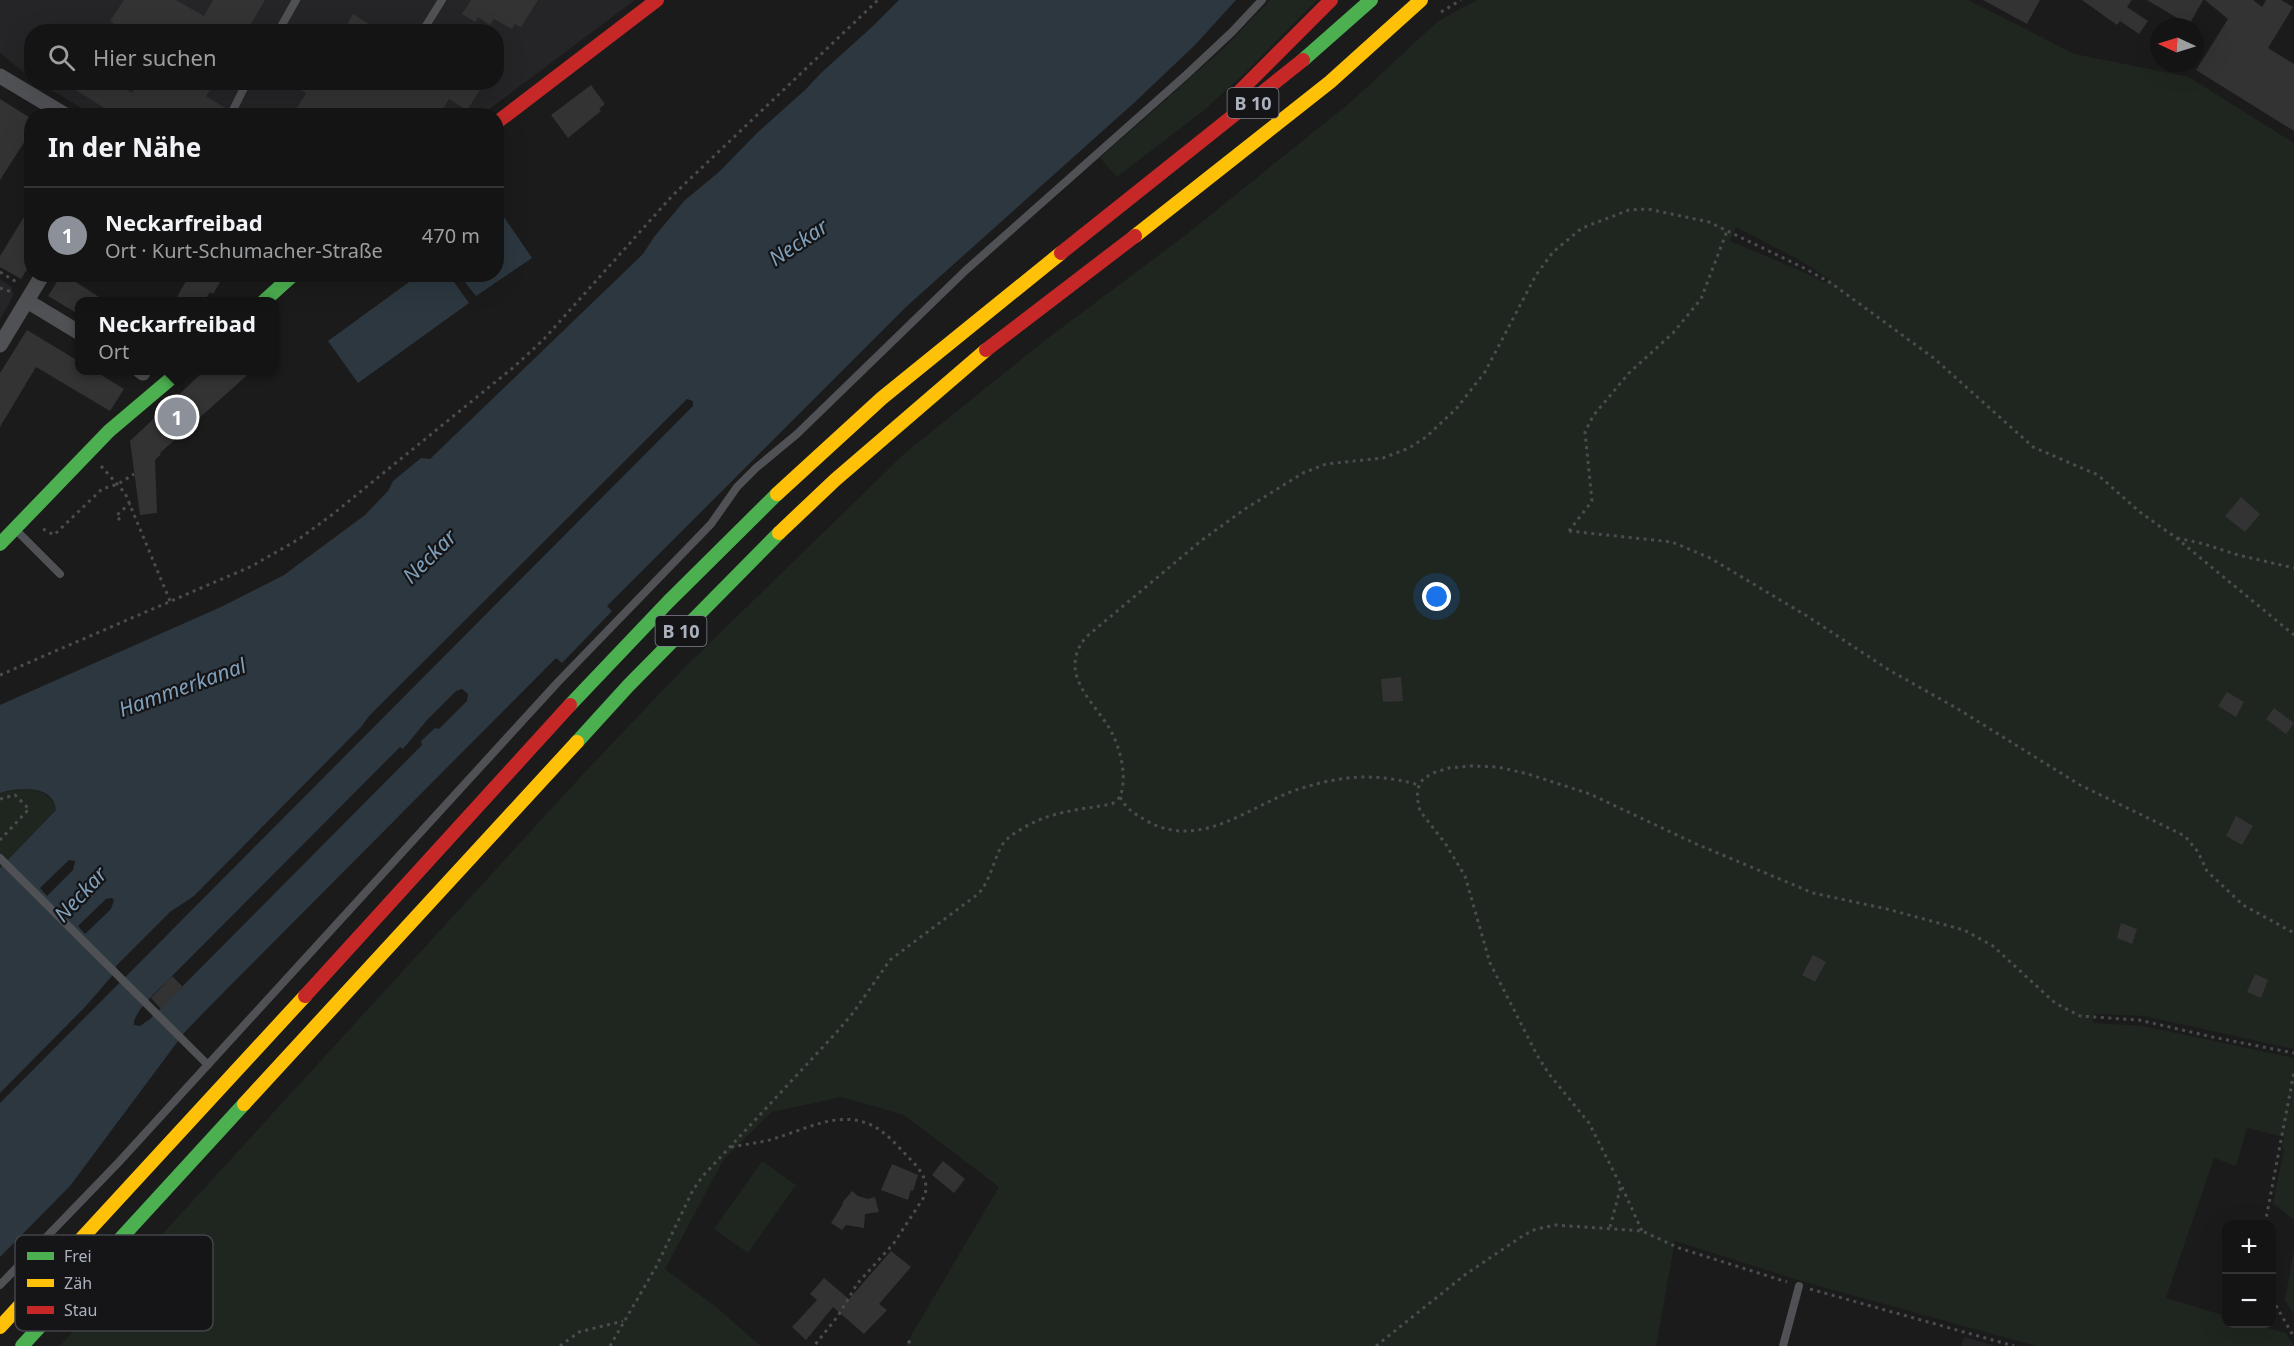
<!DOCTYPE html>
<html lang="de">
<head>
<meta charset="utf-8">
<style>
	:root { --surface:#141415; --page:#212122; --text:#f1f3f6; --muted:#9d9ea0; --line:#333334; --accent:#8c9099 }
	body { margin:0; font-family:"Noto Sans",sans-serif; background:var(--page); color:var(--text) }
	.controls { position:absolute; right:18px; bottom:18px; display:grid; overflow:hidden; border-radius:12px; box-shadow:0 6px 24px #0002 }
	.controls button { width:54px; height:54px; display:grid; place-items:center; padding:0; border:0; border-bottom:2px solid var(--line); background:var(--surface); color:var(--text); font:30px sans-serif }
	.compass { position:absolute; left:2150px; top:18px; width:54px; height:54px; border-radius:50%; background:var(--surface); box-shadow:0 6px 24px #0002; rotate:274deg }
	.you { position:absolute; left:1437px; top:597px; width:21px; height:21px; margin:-15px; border:4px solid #fff; border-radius:50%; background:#1a73e8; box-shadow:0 0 0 9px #1a73e833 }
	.badge { display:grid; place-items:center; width:39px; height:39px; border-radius:50%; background:var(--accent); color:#fff; font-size:20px; font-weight:700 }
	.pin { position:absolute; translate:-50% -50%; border:3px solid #fff; box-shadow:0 2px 6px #0006 }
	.popup { position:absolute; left:75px; top:297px; width:204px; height:78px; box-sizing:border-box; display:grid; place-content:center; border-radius:12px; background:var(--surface); filter:drop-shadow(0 2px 4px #0005); font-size:20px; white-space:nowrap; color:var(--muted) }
	.popup b { font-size:22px; color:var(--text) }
	.popup::after { content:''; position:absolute; left:50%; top:100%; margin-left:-12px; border:12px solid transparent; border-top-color:var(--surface) }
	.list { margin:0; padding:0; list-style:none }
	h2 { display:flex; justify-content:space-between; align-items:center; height:78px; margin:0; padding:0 24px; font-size:26px }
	h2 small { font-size:20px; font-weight:400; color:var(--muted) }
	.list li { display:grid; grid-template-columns:39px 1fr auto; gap:18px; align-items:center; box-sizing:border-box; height:96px; padding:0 24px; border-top:2px solid var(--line) }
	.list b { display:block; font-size:22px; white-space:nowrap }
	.list p { margin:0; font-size:20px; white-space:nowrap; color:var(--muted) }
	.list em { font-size:20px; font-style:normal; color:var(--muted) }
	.icon { flex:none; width:33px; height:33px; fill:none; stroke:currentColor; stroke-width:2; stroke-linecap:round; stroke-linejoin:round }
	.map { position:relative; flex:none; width:2294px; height:1346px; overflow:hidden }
	.search { position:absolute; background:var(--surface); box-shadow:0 6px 24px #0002; left:24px; top:24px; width:480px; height:66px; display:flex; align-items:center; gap:15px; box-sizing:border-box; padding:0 21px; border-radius:24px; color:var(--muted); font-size:22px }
	.panel { position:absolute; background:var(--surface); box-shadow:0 6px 24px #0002; left:24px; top:108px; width:480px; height:174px; border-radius:24px }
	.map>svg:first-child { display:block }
</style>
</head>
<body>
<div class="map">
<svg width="2294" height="1346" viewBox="0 0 2294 1346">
	<rect width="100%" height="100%" fill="#1b1b1c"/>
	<path fill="#252528" d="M 0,0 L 635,0 L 480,116 L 98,115 L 80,107 L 39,83 L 496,82 L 496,32 L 32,32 L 31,78 L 0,53 Z
		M 0,279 L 12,287 L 13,296 L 0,320 Z
		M 1964,1337 L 1996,1346 L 1961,1346 Z"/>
	<path fill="#1e261f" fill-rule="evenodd" d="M 1270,0 L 1317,0 L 1245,73 L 1203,111 L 1117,177 L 1100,158 L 1225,47 Z
		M 1477,0 L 1968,0 L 2075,54 L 2189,77 L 2294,143 L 2294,1049 L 2144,1016 L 2094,1014 L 2093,1023 L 2143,1026 L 2294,1058 L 2294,1220 L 2273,1203 L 2284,1149 L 2282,1147 L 2284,1137 L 2247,1128 L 2236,1166 L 2214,1158 L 2166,1298 L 2226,1316 L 2226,1324 L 2253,1324 L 2286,1333 L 2294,1346 L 2036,1346 L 1801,1281 L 1675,1241 L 1656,1346 L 905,1346 L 999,1187 L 904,1115 L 842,1097 L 772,1112 L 724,1159 L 665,1269 L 716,1307 L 761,1346 L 60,1346 L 584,773 L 685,667 L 905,453 L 1044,341 L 1187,234 L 1352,101 L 1438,21 ZM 1736,227 L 1801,261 L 1829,279 L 1825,283 L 1806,273 L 1730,241 Z
		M 23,788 C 37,791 54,793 56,810 L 0,868 L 0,793 Z
		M 762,1161 L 796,1185 L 748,1253 L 714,1229 Z
		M 2294,1249 L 2294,1315 L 2285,1300 Z"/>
	<path fill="#2c373f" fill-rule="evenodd" d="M 899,0 L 1236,0 L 1195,45 L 1135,102 L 907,306 L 607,606 L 612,611 L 562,663 L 556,658 L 209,1007 L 184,1033 L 70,1186 L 0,1257 L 0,1103 L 693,406 L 693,401 L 687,399 L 674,412 L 370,715 L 361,727 L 194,896 L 170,912 L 117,965 L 112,976 L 85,1007 L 0,1093 L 0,868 L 56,810 C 54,784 17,787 0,793 L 0,705 L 223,606 L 284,575 L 365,515 L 388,491 L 393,481 L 421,458 L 430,459 L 643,254 L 654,237 L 685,200 L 719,172 L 758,132 L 805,90 L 821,73 L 873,26 ZM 462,689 L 468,694 L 467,701 L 439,729 L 435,728 L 421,741 L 422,745 L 150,1019 L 140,1026 L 134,1025 C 132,1012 162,987 172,976 L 400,747 L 403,749 L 427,720 L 456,691 ZM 69,860 L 75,861 L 73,870 L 47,896 L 40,888 ZM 112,898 L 114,900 L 111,909 L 85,934 L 78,926 L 106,899 Z
		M 502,214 L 532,258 L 476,296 L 459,275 L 496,274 L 497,218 Z
		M 420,274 L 449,275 L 469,303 L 358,383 L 328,341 Z"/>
	<path fill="#333334" d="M 124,0 L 176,0 L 204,16 L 213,0 L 265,0 L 246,32 L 127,32 L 110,21 Z
		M 471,0 L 538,0 L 521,27 L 515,24 L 512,29 L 494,19 L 490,25 L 478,17 L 475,22 L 462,14 Z
		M 1983,0 L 2040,0 L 2027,24 Z
		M 2082,0 L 2132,0 L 2127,7 L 2148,21 L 2139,34 L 2120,21 L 2117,25 Z
		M 2147,0 L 2203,0 L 2189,25 Z
		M 2205,0 L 2253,0 L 2262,7 L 2266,0 L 2281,0 L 2293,7 L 2268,48 L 2294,64 L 2294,131 L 2196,70 L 2228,19 Z
		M 353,14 L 381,32 L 343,32 Z
		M 63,82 L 115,82 L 132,93 L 139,82 L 215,82 L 206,96 L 227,109 L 224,116 L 117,116 Z
		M 289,82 L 474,82 L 482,87 L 467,110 L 449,99 L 439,116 L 413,116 L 407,111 L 401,116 L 292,116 L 306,93 Z
		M 591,85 L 605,104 L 599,109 L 601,111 L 568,138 L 551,115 Z
		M 0,99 L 32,119 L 32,130 L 0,180 Z
		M 32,204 L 32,261 L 21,279 L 0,267 L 0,256 Z
		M 62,274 L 63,274 L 107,302 L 80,302 L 80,315 L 48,296 Z
		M 190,274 L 225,274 L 213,294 L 210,292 L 204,302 L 174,302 Z
		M 27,330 L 80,362 L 80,370 L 93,370 L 124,389 L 110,411 L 36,367 L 0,427 L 0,373 Z
		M 205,370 L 253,370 L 160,453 L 161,454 L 155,460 L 157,513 L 140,515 L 130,441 Z
		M 2241,497 L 2260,514 L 2245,532 L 2225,516 Z
		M 1401,677 L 1403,701 L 1383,702 L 1381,679 Z
		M 2227,692 L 2244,702 L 2236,717 L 2218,706 Z
		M 2274,708 L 2294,723 L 2286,734 L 2266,719 Z
		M 2236,816 L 2253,826 L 2242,845 L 2226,836 Z
		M 2121,923 L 2137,929 L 2132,944 L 2117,938 Z
		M 1813,955 L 1826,962 L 1815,982 L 1802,975 Z
		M 2255,974 L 2268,980 L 2261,998 L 2247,992 Z
		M 172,976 L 183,987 L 161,1009 L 151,998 Z
		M 943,1161 L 965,1179 L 954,1193 L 932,1175 Z
		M 892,1164 L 918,1175 L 913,1191 L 911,1190 L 908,1200 L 881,1190 Z
		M 852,1191 L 858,1196 L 868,1199 L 875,1197 L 879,1212 L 865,1214 L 864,1228 L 846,1225 L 842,1230 L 831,1223 L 843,1204 L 842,1203 Z
		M 891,1251 L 911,1267 L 879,1304 L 887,1310 L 864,1334 L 833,1307 L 806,1340 L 792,1327 L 817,1300 L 810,1294 L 824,1278 L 849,1299 Z"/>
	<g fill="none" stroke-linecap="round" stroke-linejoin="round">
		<path stroke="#4b4c4f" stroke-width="3" stroke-dasharray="3 4.5" stroke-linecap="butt" d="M 1441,12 L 1461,0
			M 0,272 L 18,283
			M 0,288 L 12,292
			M 101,466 L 125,493 L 170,601
			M 120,520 L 116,516 L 130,503
			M 43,529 L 54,535 L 102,489 L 118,484 L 134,474
			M 1569,531 L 1672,542 L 1710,558 L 1807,616 L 1889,670 L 1958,709 L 2080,785 L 2185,836 L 2198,852 L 2207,871 L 2243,905 L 2294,933
			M 1569,531 L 1592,501 L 1585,432 L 1593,416 L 1629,373 L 1673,333 L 1701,299 L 1727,231
			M 2177,538 L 2204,544 L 2238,555 L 2294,568
			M 0,675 L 252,566 L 299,539 L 333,514 L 515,366 L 544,339 L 672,196 L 878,0
			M 1120,797 C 1127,810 1135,814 1147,821 C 1202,852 1252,803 1302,788 C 1344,775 1377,773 1419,785
			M 0,799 L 15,795 L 29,809 L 0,840
			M 731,1147 C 746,1144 761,1143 776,1138 C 806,1129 838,1111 869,1124 C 886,1131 899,1148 911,1160 C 921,1170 930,1183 924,1197 L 894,1243 L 857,1284 L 838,1316 L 814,1346
			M 1622,1187 L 1642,1231
			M 2265,1224 L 2294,1072
			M 1610,1227 L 1621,1186 L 1589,1123 L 1549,1074 L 1537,1055 L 1490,963 L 1465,876 L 1445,843 L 1420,811 L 1417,797 L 1419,785 L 1423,779 L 1433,773 L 1449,768 L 1471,766 L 1498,767 L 1528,774 L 1590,794 L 1694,843 L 1813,893 L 1887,909 L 1964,930 L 1993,946 L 2055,1003 L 2080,1016 L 2139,1020 L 2217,1038 L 2294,1053
			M 1810,1289 L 2014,1346
			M 2272,1299 L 2294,1337
			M 908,1341 L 914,1346
			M 560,1346 L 579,1332 L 623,1321
			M 610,1346 L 656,1267 L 693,1190 L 702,1177 L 835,1034 L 853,1013 L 890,960 L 978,894 C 991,880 993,861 1002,845 C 1007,838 1013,834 1020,830 C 1049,811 1079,810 1112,804 L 1120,797 C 1128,776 1120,745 1108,726 C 1090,698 1058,672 1086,637 L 1202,540 L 1245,509 L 1303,473 L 1326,464 L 1383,458 L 1409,448 L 1426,437 L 1456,409 L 1485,372 L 1536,275 L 1553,252 L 1582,228 L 1629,210 L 1648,209 L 1709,222 L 1804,268 L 1831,283 L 1935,359 L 2033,447 L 2098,475 L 2141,513 L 2175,537 L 2294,635
			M 1376,1346 L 1466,1274 L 1524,1235 L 1536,1229 L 1556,1225 L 1642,1231 L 1679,1248 L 1787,1282"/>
		<path stroke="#4f5155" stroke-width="8" d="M 278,32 L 296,0
			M 422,32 L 442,0
			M 230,116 L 247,82
			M 17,531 L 60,574
			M 0,858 L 208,1065
			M 0,1285 L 118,1163 L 558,682 L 711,524 L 737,487 L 756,468 L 797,434 L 965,271 L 1186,75 L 1232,32 L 1262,0
			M 1783,1346 L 1799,1286"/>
		<path stroke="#4f5155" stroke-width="15" d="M 0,76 L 67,116
			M 27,301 L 80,333
			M 0,345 L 43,274
			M 139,370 L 143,373"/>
		<path stroke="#4caf50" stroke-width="14" d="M 1303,60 L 1371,0
			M 263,302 L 294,274
			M 0,544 L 109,431 L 181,370
			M 570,705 L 668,602 L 777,494
			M 577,742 L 628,686 L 779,533
			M 22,1346 L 244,1104"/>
		<path stroke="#ffc107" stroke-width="14" d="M 1135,236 L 1330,82 L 1421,0
			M 777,494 L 882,398 L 1061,253
			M 779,533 L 835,480 L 986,350
			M 244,1104 L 577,742
			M 0,1327 L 305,996"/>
		<path stroke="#c62828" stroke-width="14" d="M 1237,94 L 1331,0
			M 496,123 L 657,0
			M 1061,253 L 1303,60
			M 986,350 L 1135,236
			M 305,996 L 570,705"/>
	</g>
	<g text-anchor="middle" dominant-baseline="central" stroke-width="4.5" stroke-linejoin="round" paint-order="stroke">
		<g fill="#151518" stroke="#7e828c" stroke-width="1.5">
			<rect x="1227.5" y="88" width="51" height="30" rx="4.5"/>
			<rect x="655.5" y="616" width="51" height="30" rx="4.5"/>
		</g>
		<g font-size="18" font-weight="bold" fill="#abb1bd">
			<text x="1253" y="103">B 10</text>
			<text x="681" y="631">B 10</text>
		</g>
		<g font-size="21" font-style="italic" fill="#80a0ba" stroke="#151518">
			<text transform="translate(798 242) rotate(-34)">Neckar</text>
			<text transform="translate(429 556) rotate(-45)">Neckar</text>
			<text transform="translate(182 687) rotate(-20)">Hammerkanal</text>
			<text transform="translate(80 894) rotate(-47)">Neckar</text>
		</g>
	</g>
	<rect x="15" y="1235" width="198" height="96" rx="9" fill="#151518" stroke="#42444a" stroke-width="1.5"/>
	<rect x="27" y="1252" width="27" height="8" fill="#4caf50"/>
	<rect x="27" y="1279" width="27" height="8" fill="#ffc107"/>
	<rect x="27" y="1306" width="27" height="8" fill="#c62828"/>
	<g font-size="16" fill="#abb1bd">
		<text x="64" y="1262">Frei</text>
		<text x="64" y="1289">Zäh</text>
		<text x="64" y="1316">Stau</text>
	</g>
</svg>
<div class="controls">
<button>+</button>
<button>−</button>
</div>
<svg class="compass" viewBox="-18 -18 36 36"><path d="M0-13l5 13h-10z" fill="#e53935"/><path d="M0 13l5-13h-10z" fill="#9d9ea0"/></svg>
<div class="you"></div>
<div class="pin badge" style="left:177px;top:417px">1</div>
<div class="popup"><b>Neckarfreibad</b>Ort</div>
<div class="search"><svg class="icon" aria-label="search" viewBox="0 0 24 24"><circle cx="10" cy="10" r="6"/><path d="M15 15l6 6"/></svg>Hier suchen</div>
<section class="panel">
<h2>In der Nähe<small></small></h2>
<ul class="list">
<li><span class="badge">1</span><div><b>Neckarfreibad</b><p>Ort · Kurt-Schumacher-Straße</p></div><em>470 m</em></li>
</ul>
</section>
</div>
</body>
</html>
